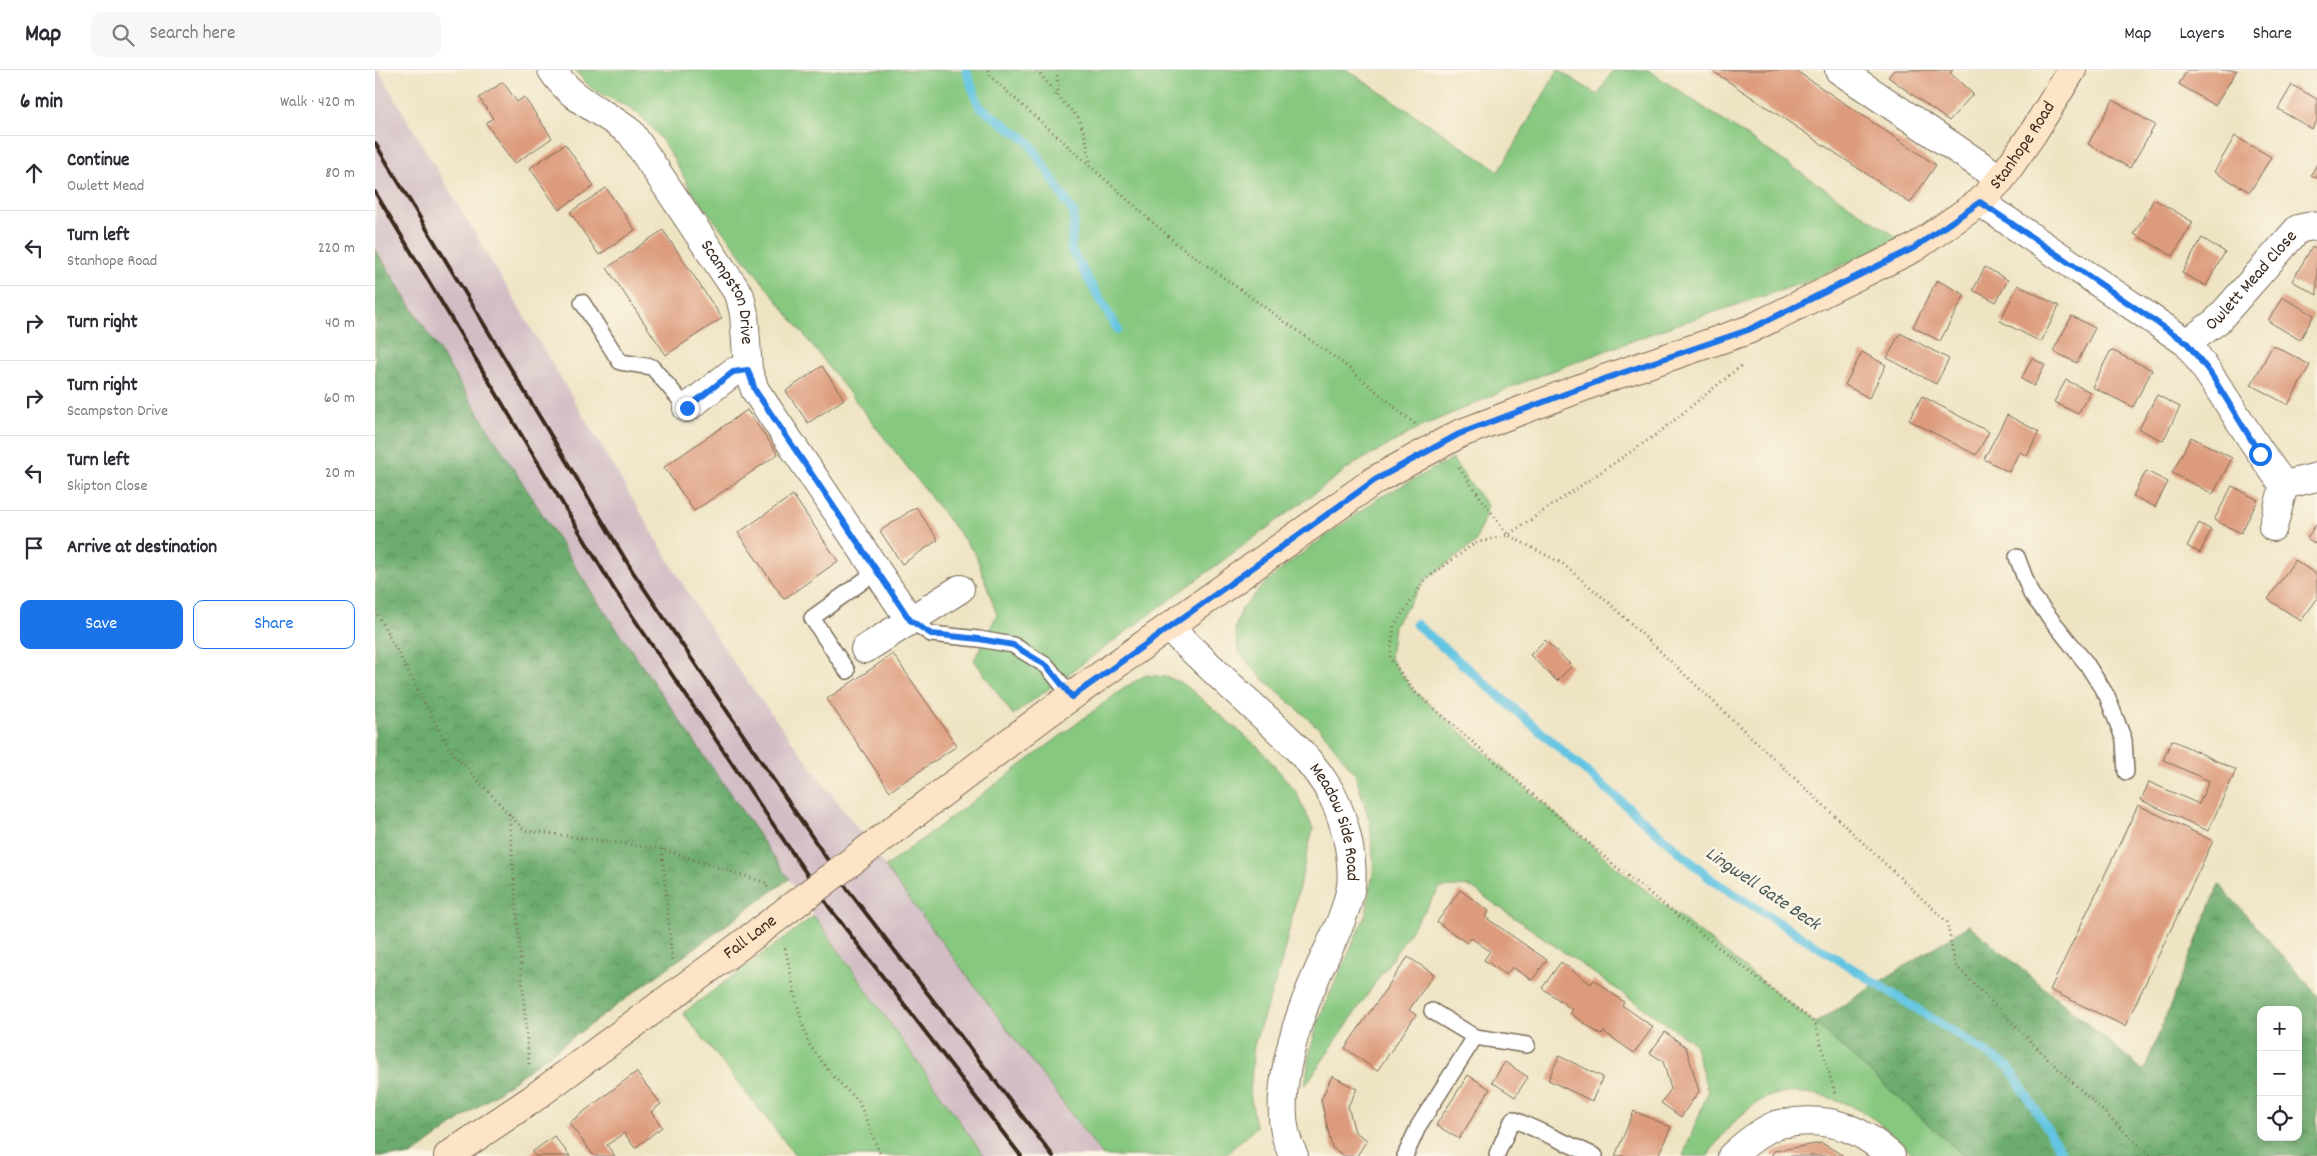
<!DOCTYPE html>
<html lang="en">
<head>
<meta charset="utf-8">
<style>
	:root { --surface:#fff; --page:#f7f7f7; --text:#2b2b33; --muted:#7c7c81; --line:#e1e1e2; --accent:#1a73e8 }
	body { margin:0; font-family:Dekko,sans-serif; background:var(--page); color:var(--text) }
	.controls { position:absolute; right:15px; bottom:15px; display:grid; overflow:hidden; border-radius:10px; box-shadow:0 2px 12px #0003 }
	.controls button { width:45px; height:45px; display:grid; place-items:center; padding:0; border:0; border-bottom:1px solid var(--line); background:var(--surface); color:var(--text); font:25px sans-serif }
	.stop { position:absolute; width:15px; height:15px; margin:-11px; border:4px solid #1a73e8; border-radius:50%; background:#fff }
	.stop.end { background:#1a73e8; border-color:#fff; box-shadow:0 1px 5px #0008 }
	.list { margin:0; padding:0; list-style:none }
	h2 { display:flex; justify-content:space-between; align-items:center; height:65px; margin:0; padding:0 20px; font-size:21px }
	h2 small { font-size:16px; font-weight:400; color:var(--muted) }
	.list li { display:grid; grid-template-columns:32px 1fr auto; gap:15px; align-items:center; box-sizing:border-box; height:75px; padding:0 20px; border-top:1px solid var(--line) }
	.list b { display:block; font-size:19px; white-space:nowrap }
	.list p { margin:0; font-size:16px; white-space:nowrap; color:var(--muted) }
	.list em { font-size:16px; font-style:normal; color:var(--muted) }
	.actions { display:flex; gap:10px; padding:15px 20px }
	.actions a { flex:1; padding:11px 0; border:1px solid var(--accent); border-radius:10px; text-align:center; font-size:18px; color:var(--accent) }
	.actions .main { background:var(--accent); color:#fff }
	.icon { flex:none; width:28px; height:28px; fill:none; stroke:currentColor; stroke-width:2; stroke-linecap:round; stroke-linejoin:round }
	.map { position:relative; flex:none; width:1942px; height:1086px; overflow:hidden }
	header { display:flex; align-items:center; gap:30px; box-sizing:border-box; height:70px; padding:0 25px; background:var(--surface); border-bottom:1px solid var(--line) }
	header strong { font-size:24px }
	nav { display:flex; gap:28px; margin-inline-start:auto; font-size:18px }
	.search { width:350px; height:45px; background:var(--page); display:flex; align-items:center; gap:12px; box-sizing:border-box; padding:0 18px; border-radius:10px; color:var(--muted); font-size:19px }
	main { display:flex }
	aside { flex:1; background:var(--surface) }
	.map>svg:first-child { display:block }
</style>
</head>
<body>
<header>
<strong>Map</strong>
<div class="search"><svg class="icon" aria-label="search" viewBox="0 0 24 24"><circle cx="10" cy="10" r="6"/><path d="M15 15l6 6"/></svg>Search here</div>
<nav><a>Map</a><a>Layers</a><a>Share</a></nav>
</header>
<main>
<aside>
<h2>6 min<small>Walk · 420 m</small></h2>
<ul class="list">
<li><svg class="icon" aria-label="ahead" viewBox="0 0 24 24"><path d="M12 20V5M6 11l6-6 6 6"/></svg><div><b>Continue</b><p>Owlett Mead</p></div><em>80 m</em></li>
<li><svg class="icon" aria-label="left" viewBox="0 0 24 24"><path d="M17 20v-9H6M10 6l-5 5 5 5"/></svg><div><b>Turn left</b><p>Stanhope Road</p></div><em>220 m</em></li>
<li><svg class="icon" aria-label="right" viewBox="0 0 24 24"><path d="M7 20v-9h11M14 6l5 5-5 5"/></svg><div><b>Turn right</b></div><em>40 m</em></li>
<li><svg class="icon" aria-label="right" viewBox="0 0 24 24"><path d="M7 20v-9h11M14 6l5 5-5 5"/></svg><div><b>Turn right</b><p>Scampston Drive</p></div><em>60 m</em></li>
<li><svg class="icon" aria-label="left" viewBox="0 0 24 24"><path d="M17 20v-9H6M10 6l-5 5 5 5"/></svg><div><b>Turn left</b><p>Skipton Close</p></div><em>20 m</em></li>
<li><svg class="icon" aria-label="arrive" viewBox="0 0 24 24"><path d="M6 21V4h12l-3 4 3 4H6"/></svg><div><b>Arrive at destination</b></div></li>
</ul>
<div class="actions"><a class="main">Save</a><a>Share</a></div>
</aside>
<div class="map">
<svg width="1942" height="1086" viewBox="0 0 1942 1086">
	<defs>
		<pattern id="forest-crowns" width="20" height="18" patternUnits="userSpaceOnUse" patternTransform="scale(1.25)"><rect width="20" height="18" fill="#6cac6e"/><path d="M2 6a3 3 0 1 1 6 0M12 15a3 3 0 1 1 6 0" fill="none" stroke="#5a8c5a"/></pattern>
	</defs>
	<rect width="100%" height="100%" fill="#fcf5e5"/>
	<filter id="ink" filterUnits="userSpaceOnUse"><feTurbulence type="fractalNoise" baseFrequency=".02" numOctaves="2"/><feDisplacementMap in="SourceGraphic" scale="10" xChannelSelector="R" yChannelSelector="G"/><feConvolveMatrix kernelMatrix="1 2 1 2 8 2 1 2 1" color-interpolation-filters="sRGB"/></filter>
	<filter id="wash" filterUnits="userSpaceOnUse"><feTurbulence type="fractalNoise" baseFrequency=".0096" numOctaves="4" result="noise"/><feDisplacementMap in="SourceGraphic" scale="20" xChannelSelector="R" yChannelSelector="G"/><feGaussianBlur stdDeviation="1.12" result="paint"/><feColorMatrix in="noise" values="0 0 0 0 0 0 0 0 0 0 0 0 0 0 0 0 0 1.4 0 .05"/><feComposite in="paint" operator="in"/></filter>
	<g filter="url(#wash)">
		<rect width="100%" height="100%" fill="#eee4c4"/>
		<path fill="#d2bdc5" d="M 0,0 L 3,0 L 322,538 L 365,602 L 728,1086 L 609,1086 L 439,846 L 219,526 L 0,179 Z"/>
		<path fill="#86c880" stroke="#60794f" d="M 201,0 L 972,0 L 1124,101 L 1183,0 L 1223,25 L 1238,0 L 1273,0 L 1523,168 L 1437,210 L 1294,257 L 1148,312 L 1048,356 L 979,394 L 638,645 L 599,590 L 622,545 L 601,485 L 318,123 C 302,96 287,63 263,44 C 239,24 221,31 201,0 Z
			M 1077,389 L 1113,437 L 1100,473 L 1050,510 L 1019,556 L 1015,588 L 1038,620 L 1240,796 L 1440,953 L 1589,1086 L 1540,1086 C 1527,1074 1514,1060 1500,1050 C 1471,1030 1434,1017 1399,1025 C 1376,1030 1344,1066 1333,1086 L 1308,1086 L 1333,1022 L 1319,973 L 1094,816 L 1065,818 L 930,1016 L 935,981 L 946,944 L 991,844 L 999,797 L 995,752 L 980,704 L 947,661 L 885,606 L 864,583 L 860,559 L 866,540 L 889,514 L 922,487 L 1004,428 Z
			M 771,605 L 792,607 L 809,614 L 884,678 L 920,720 L 938,758 L 906,894 L 879,975 L 875,1023 L 881,1057 L 849,1086 L 728,1086 L 510,797 L 752,616 Z
			M 439,846 L 609,1086 L 421,1086 L 308,943 Z"/>
		<path fill="url(#forest-crowns)" stroke="#546b46" fill-rule="evenodd" d="M 0,179 L 219,526 L 414,809 L 36,1086 L 0,1086 Z
			M 1844,814 L 1942,925 L 1942,1086 L 1589,1086 L 1440,953 L 1594,855 L 1769,1001 ZM 1886,940 L 1923,940 L 1923,1067 L 1886,1067 Z"/>
		<g fill="none" stroke-linecap="round" stroke-linejoin="round">
			<path stroke="#64c5e2" stroke-width="9" d="M 591,0 L 604,36 L 654,72 L 699,144 L 696,180 L 743,260
				M 1041,554 L 1337,810 L 1634,997 L 1689,1086"/>
		</g>
		<g id="blocks">
			<path fill="#dd9b7d" d="M 1336,0 L 1420,0 L 1561,95 L 1535,133 Z
				M 1519,0 L 1578,0 L 1575,3 L 1598,24 L 1574,51 L 1513,7 Z
				M 1812,0 L 1862,0 L 1840,36 L 1804,14 Z
				M 128,12 L 142,32 L 149,27 L 177,68 L 139,94 L 111,53 L 118,48 L 104,28 Z
				M 1917,15 L 1942,29 L 1942,51 L 1937,59 L 1903,39 Z
				M 1738,30 L 1780,55 L 1755,98 L 1713,74 Z
				M 1860,66 L 1896,87 L 1875,122 L 1839,102 Z
				M 190,74 L 219,116 L 184,140 L 155,98 Z
				M 1942,94 L 1942,108 L 1936,105 Z
				M 231,118 L 260,160 L 224,185 L 195,142 Z
				M 1779,129 L 1818,152 L 1798,186 L 1759,164 Z
				M 288,160 L 347,248 L 291,285 L 232,198 Z
				M 1827,168 L 1850,182 L 1831,216 L 1807,203 Z
				M 1937,177 L 1942,180 L 1942,225 L 1917,211 Z
				M 1610,197 L 1633,210 L 1621,232 L 1598,220 Z
				M 1562,210 L 1590,225 L 1565,271 L 1538,257 Z
				M 1643,215 L 1684,236 L 1666,272 L 1625,251 Z
				M 1907,227 L 1939,245 L 1925,270 L 1893,251 Z
				M 1697,246 L 1720,258 L 1702,293 L 1678,281 Z
				M 1525,263 L 1574,289 L 1561,314 L 1512,288 Z
				M 1898,275 L 1935,295 L 1913,335 L 1876,315 Z
				M 1736,280 L 1777,300 L 1758,337 L 1717,317 Z
				M 1487,282 L 1511,295 L 1494,328 L 1470,315 Z
				M 1657,288 L 1670,295 L 1659,316 L 1646,309 Z
				M 447,296 L 469,329 L 433,353 L 411,321 Z
				M 1691,310 L 1715,322 L 1703,344 L 1679,332 Z
				M 1782,325 L 1805,337 L 1788,371 L 1764,359 Z
				M 1547,326 L 1614,362 L 1601,385 L 1534,350 Z
				M 372,340 L 403,384 L 319,441 L 289,397 Z
				M 1632,345 L 1664,362 L 1652,386 L 1644,382 L 1634,402 L 1609,389 Z
				M 1816,367 L 1857,388 L 1838,424 L 1797,403 Z
				M 1771,401 L 1793,412 L 1780,437 L 1758,426 Z
				M 1857,416 L 1883,430 L 1866,463 L 1839,450 Z
				M 418,425 L 463,491 L 409,529 L 363,463 Z
				M 541,437 L 563,470 L 527,494 L 505,461 Z
				M 1824,453 L 1836,460 L 1825,483 L 1812,476 Z
				M 1942,453 L 1942,475 L 1932,468 Z
				M 1920,490 L 1942,505 L 1942,529 L 1926,551 L 1893,529 Z
				M 1170,570 L 1197,596 L 1182,611 L 1155,585 Z
				M 518,584 L 582,676 L 515,721 L 452,629 Z
				M 1797,670 L 1861,700 L 1833,761 L 1766,730 L 1774,712 L 1824,734 L 1834,711 L 1788,690 Z
				M 1763,735 L 1838,771 L 1750,956 L 1675,920 Z
				M 1085,820 L 1114,841 L 1110,847 L 1172,890 L 1157,910 L 1137,897 L 1131,905 L 1109,890 L 1115,881 L 1096,868 L 1092,873 L 1062,852 Z
				M 1033,887 L 1059,904 L 1034,940 L 1041,945 L 1002,1001 L 970,978 Z
				M 1186,892 L 1216,914 L 1219,910 L 1249,932 L 1247,935 L 1278,957 L 1259,983 L 1229,962 L 1226,965 L 1195,943 L 1198,940 L 1167,918 Z
				M 1290,962 L 1311,977 L 1324,1021 L 1306,1047 L 1286,1033 L 1296,1019 L 1288,991 L 1275,983 Z
				M 1184,986 L 1228,1007 L 1217,1031 L 1173,1010 Z
				M 1130,992 L 1153,1007 L 1140,1027 L 1117,1012 Z
				M 261,1002 L 286,1034 L 276,1042 L 287,1057 L 260,1078 L 249,1063 L 232,1075 L 240,1086 L 219,1086 L 194,1053 Z
				M 1093,1005 L 1115,1019 L 1084,1069 L 1061,1055 Z
				M 957,1006 L 982,1019 L 973,1036 L 980,1062 L 992,1070 L 982,1086 L 970,1086 L 957,1078 L 946,1030 Z
				M 1259,1041 L 1296,1057 L 1283,1086 L 1240,1086 Z
				M 179,1066 L 195,1086 L 160,1086 L 157,1082 Z
				M 1447,1073 L 1469,1086 L 1396,1086 L 1399,1081 Z"/>
		</g>
	</g>
	<g filter="url(#ink)">
		<use href="#blocks" fill-opacity="0" stroke="#7a6b58" stroke-width="1"/>
		<g fill="none" stroke-linecap="round" stroke-linejoin="round">
			<defs>
				<path id="lane" d="M 207,232 L 245,292 L 277,297 L 312,338
					M 1642,487 L 1656,524 L 1711,593 L 1732,626 L 1749,670 L 1751,702
					M 535,550 L 556,564 L 604,569 L 638,575 L 672,596 L 697,627
					M 472,601 L 437,548 L 502,501
					M 1057,941 L 1100,967
					M 1122,1084 L 1138,1049 L 1220,1086
					M 1030,1086 L 1044,1055 L 1100,967 L 1152,975"/>
				<g id="street">
					<path id="s1" d="M 177,0 C 198,32 227,40 256,63 L 365,226 L 369,244 L 373,300 L 380,320 L 535,550"/>
					<path d="M 1464,0 L 1626,109"/>
					<path d="M 1605,132 L 1812,273 C 1847,319 1874,370 1909,415"/>
					<path id="s2" d="M 1812,273 L 1842,251 L 1923,159 L 1937,156 L 1942,157"/>
					<path d="M 312,338 L 358,302 L 373,300"/>
					<path d="M 1898,457 L 1909,415 L 1942,407"/>
					<path id="s3" d="M 794,558 C 820,582 845,607 871,630 C 903,660 936,686 957,725 C 970,750 979,788 976,816 C 971,847 954,876 942,904 C 921,951 891,1039 919,1086"/>
					<path d="M 490,579 L 585,519"/>
					<path d="M 1357,1086 C 1370,1074 1384,1062 1401,1055 C 1407,1053 1414,1053 1420,1052 C 1460,1048 1487,1060 1516,1086"/>
				</g>
				<g id="secondary">
					<path id="s4" d="M 673,643 L 1000,410 L 1084,364 L 1232,308 L 1373,260 L 1539,178 L 1605,132 L 1626,109 L 1658,63 L 1697,0"/>
					<path d="M 73,1086 L 156,1030 L 350,887"/>
				</g>
			</defs>
			<use href="#lane" stroke="#7a6b58" stroke-width="18"/>
			<use href="#street" stroke="#7a6b58" stroke-width="30"/>
			<use href="#secondary" stroke="#7a6b58" stroke-width="30"/>
			<path stroke="#7a6b58" stroke-width="3" stroke-dasharray="1 4" stroke-linecap="butt" d="M 613,0 L 616,7 L 802,174 L 966,292 L 1040,354
				M 662,0 L 683,27
				M 682,0 L 683,27 L 703,47 L 711,69 L 716,97
				M 1366,296 L 1282,364 L 1133,465 L 1100,473 L 1050,510 L 1019,556 L 1015,588 L 1038,620 L 1240,796 L 1440,953 L 1460,1023
				M 1084,398 L 1133,465 L 1188,494 L 1234,533 L 1572,852 L 1580,895 L 1668,984 L 1775,1086
				M 0,540 L 75,680 L 149,760 L 287,779 L 391,813 L 393,819
				M 134,744 L 154,995
				M 287,779 L 297,890
				M 410,878 L 423,937 L 433,973 L 458,1006 L 484,1032 L 506,1086"/>
			<use href="#lane" stroke="#fff" stroke-width="15"/>
			<use href="#street" stroke="#fff" stroke-width="28"/>
			<use href="#secondary" stroke="#fee4c6" stroke-width="28"/>
			<path stroke="#3b2a1e" stroke-width="4" d="M 0,73 L 258,502 L 473,820 L 678,1086
				M 0,122 L 239,519 L 454,837 L 646,1086"/>
			<defs>
				<g id="secondary-bridge">
					<path id="s5" d="M 350,887 L 673,643"/>
				</g>
			</defs>
			<use href="#secondary-bridge" stroke="#7a6b58" stroke-width="30" stroke-linecap="butt"/>
			<use href="#secondary-bridge" stroke="#fee4c6" stroke-width="28"/>
		</g>
	</g>
	<g fill="none" stroke-linecap="round" stroke-linejoin="round" filter="url(#ink)">
		<path stroke="#1a73e8" stroke-width="6" d="M 312,338 L 358,302 L 373,300 L 380,320 L 535,550 L 556,564 L 604,569 L 638,575 L 672,596 L 697,627 L 1000,410 L 1084,364 L 1232,308 L 1373,260 L 1539,178 L 1605,132 L 1812,273 L 1836,304 L 1885,384"/>
	</g>
	<g text-anchor="middle" dominant-baseline="central" stroke-width="5" stroke-linejoin="round" paint-order="stroke">
		<g font-size="18" fill="#3b2a1e" stroke="#fcf5e5">
			<text stroke="none"><textPath href="#s4" startOffset="1141">Stanhope Road</textPath></text>
			<text stroke="none"><textPath href="#s2" startOffset="90">Owlett Mead Close</textPath></text>
			<text stroke="none"><textPath href="#s1" startOffset="290">Scampston Drive</textPath></text>
			<text stroke="none"><textPath href="#s3" startOffset="261">Meadow Side Road</textPath></text>
			<text stroke="none"><textPath href="#s5" startOffset="32">Fall Lane</textPath></text>
		</g>
		<g font-size="19" font-style="italic" fill="#475859" stroke="#fcf5e5">
			<text transform="translate(1387 820) rotate(34)">Lingwell Gate Beck</text>
		</g>
	</g>
</svg>
<div class="controls">
<button>+</button>
<button>−</button>
<button><svg class="icon" aria-label="locate" viewBox="0 0 24 24"><circle cx="12" cy="12" r="6"/><path d="M12 2v4M12 18v4M2 12h4M18 12h4"/></svg></button>
</div>
<div class="stop" style="left:1885px;top:384px"></div>
<div class="stop end" style="left:312px;top:338px"></div>
</div>
</main>
</body>
</html>
